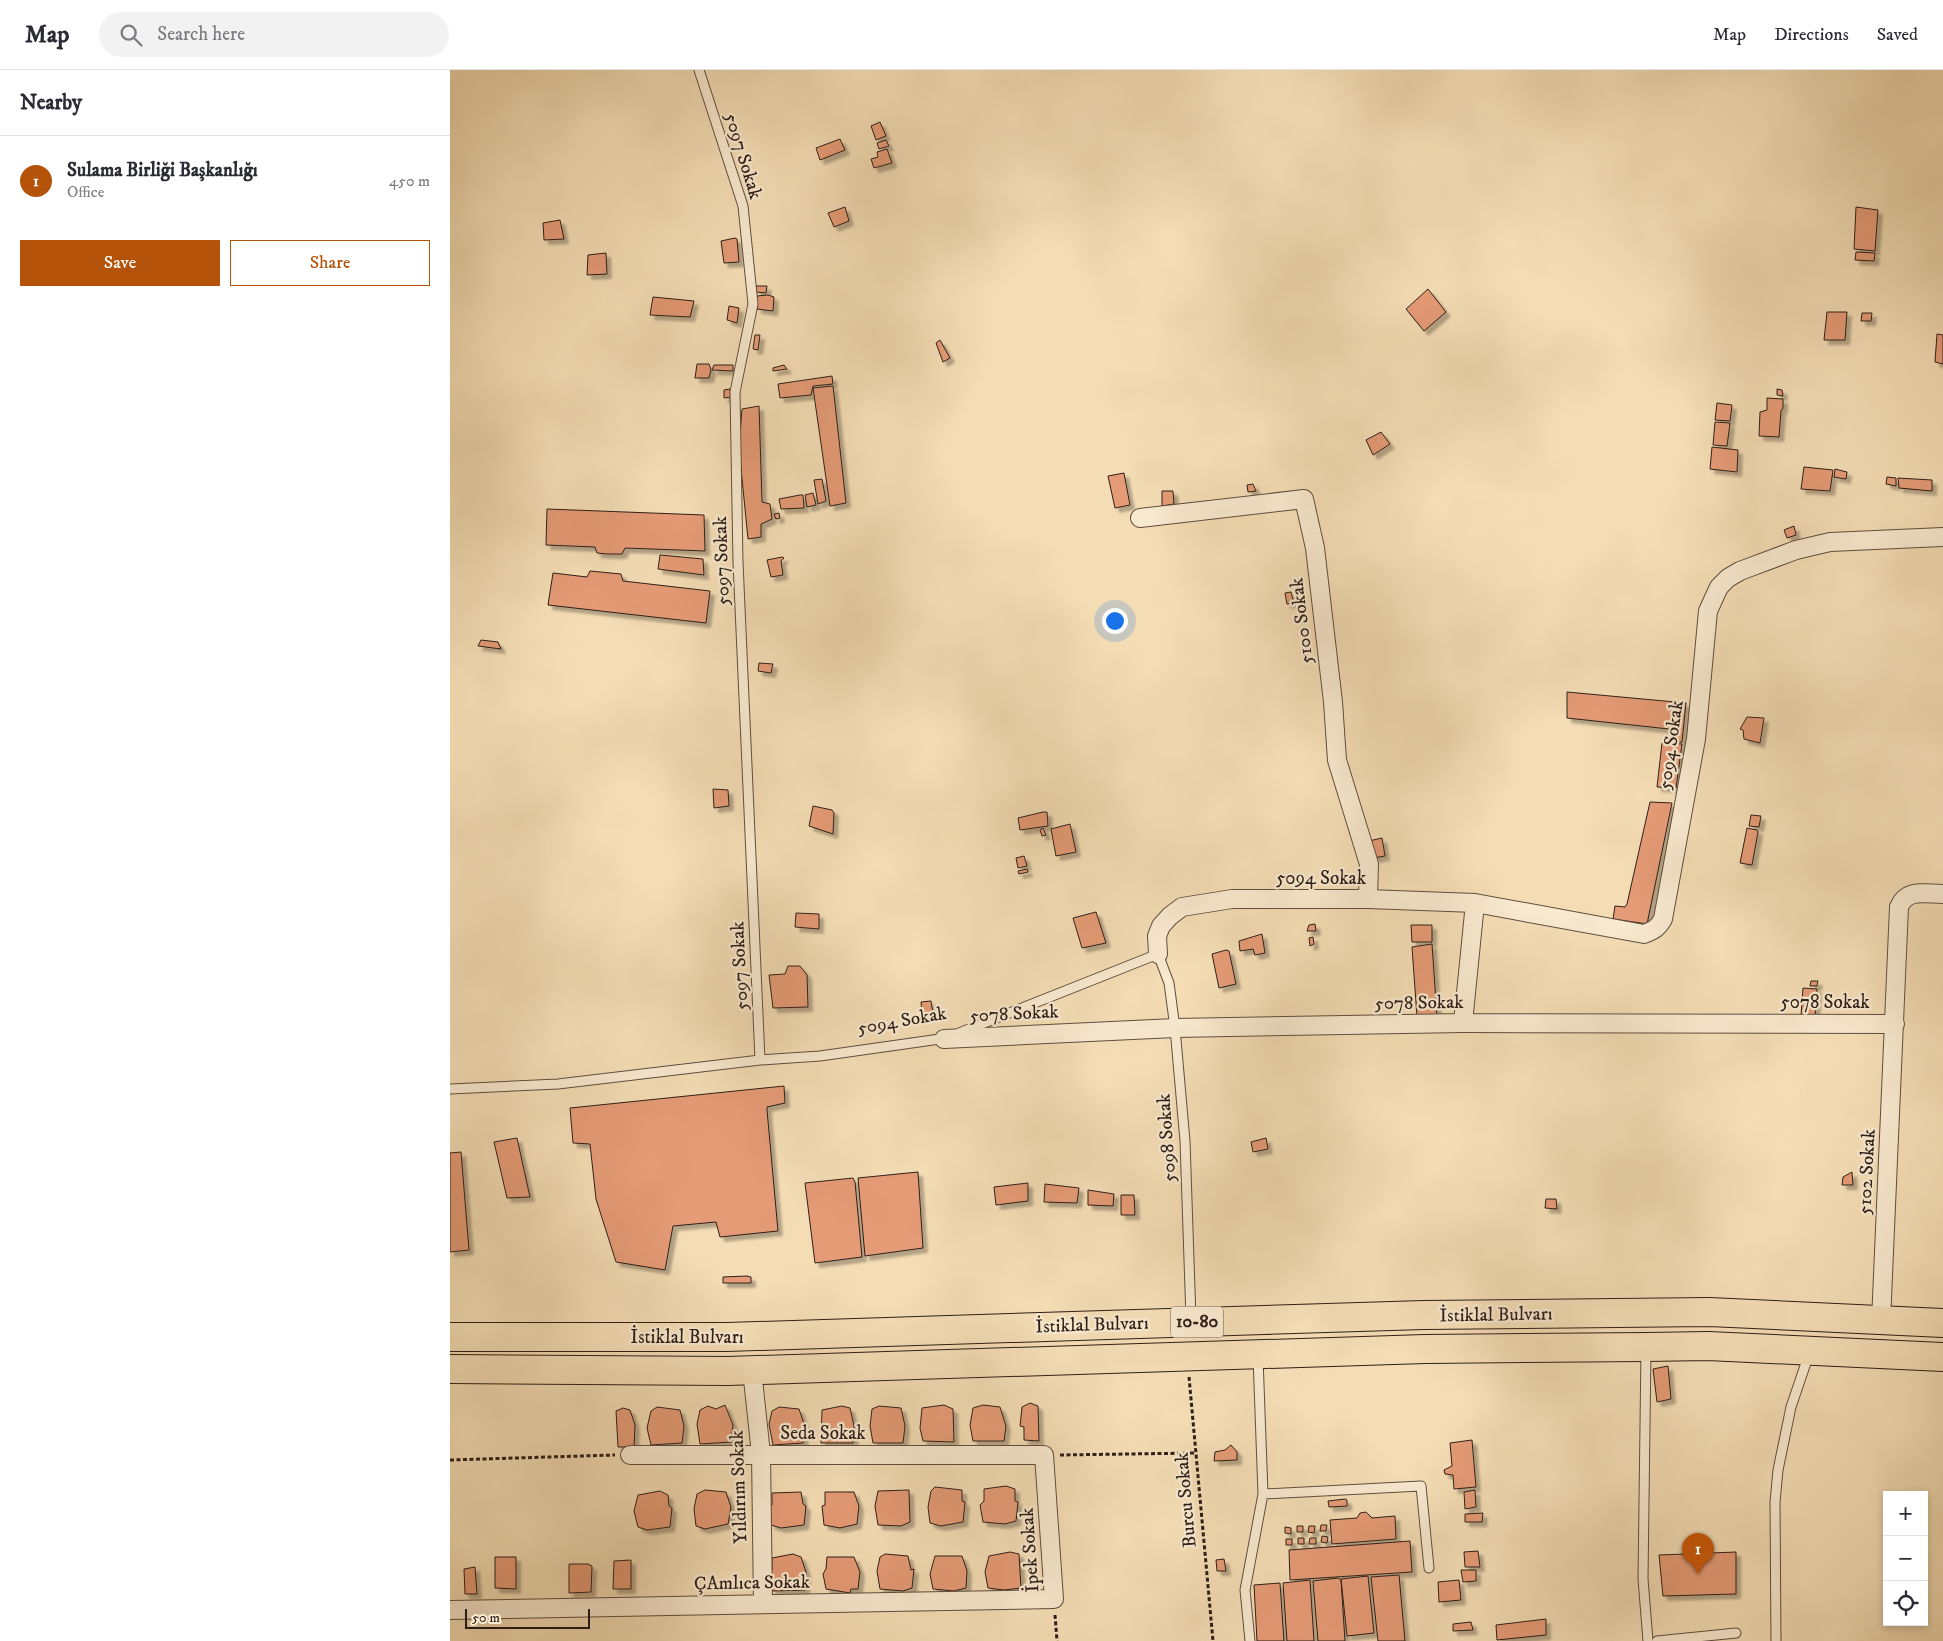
<!DOCTYPE html>
<html lang="en">
<head>
<meta charset="utf-8">
<style>
	:root { --surface:#fff; --page:#f2f2f3; --text:#2b2b33; --muted:#7c7c81; --line:#e1e1e2; --accent:#b45309 }
	body { margin:0; font-family:"IM FELL DW Pica",serif; background:var(--page); color:var(--text) }
	.controls { position:absolute; right:15px; bottom:15px; display:grid; overflow:hidden; border-radius:0px; box-shadow:0 2px 8px #0003 }
	.controls button { width:45px; height:45px; display:grid; place-items:center; padding:0; border:0; border-bottom:1px solid var(--line); background:var(--surface); color:var(--text); font:25px sans-serif }
	.scale { position:absolute; left:15px; bottom:12px; width:125px; box-sizing:border-box; padding-left:5px; border:2px solid #2d1e18; border-top:0; font-size:14px; line-height:18px; white-space:nowrap; color:#2d1e18; -webkit-text-stroke:4px #f8e9cf; paint-order:stroke }
	.you { position:absolute; left:664px; top:550px; width:18px; height:18px; margin:-12px; border:4px solid #fff; border-radius:50%; background:#1a73e8; box-shadow:0 0 0 8px #1a73e833 }
	.badge { display:grid; place-items:center; width:32px; height:32px; border-radius:50%; background:var(--accent); color:#fff; font-size:16px; font-weight:700 }
	.pin { position:absolute; translate:-50% -41px; filter:drop-shadow(0 1px 2px #0008) }
	.pin::after { content:''; position:absolute; top:26px; width:18px; height:15px; background:inherit; clip-path:polygon(0 0,100% 0,50% 100%) }
	.list { margin:0; padding:0; list-style:none }
	h2 { display:flex; justify-content:space-between; align-items:center; height:65px; margin:0; padding:0 20px; font-size:21px }
	h2 small { font-size:16px; font-weight:400; color:var(--muted) }
	.list li { display:grid; grid-template-columns:32px 1fr auto; gap:15px; align-items:center; box-sizing:border-box; height:90px; padding:0 20px; border-top:1px solid var(--line) }
	.list b { display:block; font-size:19px; white-space:nowrap }
	.list p { margin:0; font-size:16px; white-space:nowrap; color:var(--muted) }
	.list em { font-size:16px; font-style:normal; color:var(--muted) }
	.actions { display:flex; gap:10px; padding:15px 20px }
	.actions a { flex:1; padding:11px 0; border:1px solid var(--accent); border-radius:0px; text-align:center; font-size:18px; color:var(--accent) }
	.actions .main { background:var(--accent); color:#fff }
	.icon { flex:none; width:28px; height:28px; fill:none; stroke:currentColor; stroke-width:2; stroke-linecap:round; stroke-linejoin:round }
	.map { position:relative; flex:none; width:1493px; height:1571px; overflow:hidden }
	header { display:flex; align-items:center; gap:30px; box-sizing:border-box; height:70px; padding:0 25px; background:var(--surface); border-bottom:1px solid var(--line) }
	header strong { font-size:24px }
	nav { display:flex; gap:28px; margin-inline-start:auto; font-size:18px }
	.search { width:350px; height:45px; background:var(--page); display:flex; align-items:center; gap:12px; box-sizing:border-box; padding:0 18px; border-radius:28px; color:var(--muted); font-size:19px }
	main { display:flex }
	aside { flex:1; background:var(--surface) }
	.map>svg:first-child { display:block }
</style>
</head>
<body>
<header>
<strong>Map</strong>
<div class="search"><svg class="icon" aria-label="search" viewBox="0 0 24 24"><circle cx="10" cy="10" r="6"/><path d="M15 15l6 6"/></svg>Search here</div>
<nav><a>Map</a><a>Directions</a><a>Saved</a></nav>
</header>
<main>
<aside>
<h2>Nearby<small></small></h2>
<ul class="list">
<li><span class="badge">1</span><div><b>Sulama Birliği Başkanlığı</b><p>Office</p></div><em>450 m</em></li>
</ul>
<div class="actions"><a class="main">Save</a><a>Share</a></div>
</aside>
<div class="map">
<svg width="1493" height="1571" viewBox="0 0 1493 1571">
	<defs>
		<filter id="shadow"><feDropShadow dx="4.5" dy="4.5" stdDeviation="1" flood-color="#0004"/></filter>
	</defs>
	<rect width="100%" height="100%" fill="#f4ddb5"/>
	<filter id="stains"><feTurbulence type="fractalNoise" baseFrequency=".004" numOctaves="4"/><feColorMatrix values="0 0 0 0 .2 0 0 0 0 .09 0 0 0 0 .02 0 0 0 .5 -.17"/></filter>
	<radialGradient id="worn" r=".72"><stop offset=".6" stop-color="#630" stop-opacity="0"/><stop offset="1" stop-color="#630" stop-opacity=".3"/></radialGradient>
	<path fill="#e59b76" stroke="#2d1e18" filter="url(#shadow)" d="M 430,52 L 436,66 L 426,70 L 421,56 Z
		M 390,69 L 395,80 L 370,90 L 366,78 Z
		M 436,70 L 439,76 L 429,79 L 427,73 Z
		M 437,79 L 442,93 L 424,98 L 421,89 L 428,87 L 427,82 Z
		M 395,137 L 399,151 L 384,157 L 378,143 Z
		M 1406,137 L 1428,140 L 1425,181 L 1404,179 Z
		M 110,150 L 114,169 L 94,170 L 93,153 Z
		M 285,168 L 287,169 L 289,192 L 274,193 L 271,171 Z
		M 1406,182 L 1425,183 L 1424,191 L 1405,190 Z
		M 156,183 L 157,204 L 137,205 L 138,185 Z
		M 306,216 L 317,216 L 316,223 L 306,222 Z
		M 978,219 L 996,242 L 974,261 L 956,239 Z
		M 318,225 L 324,227 L 323,241 L 307,239 L 307,226 Z
		M 203,227 L 244,231 L 240,247 L 200,245 Z
		M 279,236 L 289,238 L 287,253 L 277,250 Z
		M 1377,242 L 1397,242 L 1395,270 L 1374,270 Z
		M 1412,243 L 1422,243 L 1421,251 L 1411,251 Z
		M 1487,264 L 1493,265 L 1493,294 L 1485,292 Z
		M 305,265 L 310,265 L 308,280 L 303,279 Z
		M 490,270 L 500,288 L 493,292 L 486,273 Z
		M 247,294 L 259,294 L 261,300 L 259,308 L 245,308 Z
		M 264,295 L 283,295 L 283,301 L 262,300 Z
		M 334,295 L 337,299 L 323,301 L 323,298 Z
		M 382,306 L 383,314 L 363,316 L 361,325 L 330,328 L 328,314 Z
		M 383,316 L 396,433 L 380,436 L 363,318 Z
		M 280,319 L 281,327 L 274,328 L 274,320 Z
		M 1327,319 L 1332,320 L 1333,326 L 1327,325 Z
		M 1317,328 L 1333,329 L 1333,338 L 1331,341 L 1329,367 L 1309,366 L 1310,342 L 1317,340 Z
		M 1267,333 L 1282,335 L 1280,351 L 1265,350 Z
		M 309,336 L 312,432 L 320,434 L 322,449 L 311,454 L 311,467 L 298,469 L 289,378 L 292,339 Z
		M 1265,352 L 1280,353 L 1277,376 L 1263,375 Z
		M 931,362 L 940,374 L 923,385 L 916,370 Z
		M 1262,377 L 1288,380 L 1287,402 L 1260,399 Z
		M 1354,397 L 1383,400 L 1380,421 L 1351,419 Z
		M 1385,399 L 1397,402 L 1396,409 L 1384,407 Z
		M 674,403 L 680,435 L 665,438 L 658,406 Z
		M 1437,407 L 1446,408 L 1446,416 L 1436,414 Z
		M 1448,408 L 1482,410 L 1482,421 L 1449,418 Z
		M 372,409 L 376,431 L 368,434 L 364,410 Z
		M 803,414 L 806,421 L 798,422 L 797,415 Z
		M 712,421 L 723,421 L 724,434 L 712,436 Z
		M 363,423 L 366,435 L 357,437 L 355,425 Z
		M 350,425 L 353,425 L 354,438 L 331,439 L 329,429 Z
		M 97,439 L 254,445 L 255,481 L 175,478 L 172,484 L 158,484 L 147,483 L 145,477 L 96,475 Z
		M 329,443 L 330,448 L 326,449 L 324,444 Z
		M 1344,456 L 1346,465 L 1337,468 L 1334,460 Z
		M 210,485 L 253,489 L 254,505 L 208,499 Z
		M 332,487 L 334,488 L 331,491 L 333,505 L 321,507 L 317,490 Z
		M 140,501 L 171,504 L 173,511 L 260,521 L 256,553 L 98,535 L 103,503 L 137,507 Z
		M 841,522 L 844,533 L 837,534 L 835,523 Z
		M 31,570 L 48,572 L 51,579 L 28,576 Z
		M 309,593 L 323,594 L 321,603 L 308,601 Z
		M 1117,622 L 1236,633 L 1232,672 L 1220,671 L 1219,659 L 1117,648 Z
		M 1297,647 L 1314,648 L 1310,673 L 1294,669 L 1293,660 L 1290,659 Z
		M 1212,673 L 1232,674 L 1226,718 L 1207,717 Z
		M 263,719 L 278,720 L 279,736 L 264,738 Z
		M 1200,732 L 1222,733 L 1197,854 L 1163,849 L 1165,836 L 1175,837 L 1177,834 Z
		M 363,736 L 382,740 L 384,743 L 383,764 L 359,756 Z
		M 593,742 L 597,742 L 598,756 L 570,760 L 568,748 Z
		M 1301,745 L 1311,746 L 1309,757 L 1299,756 Z
		M 620,754 L 626,782 L 606,786 L 601,759 Z
		M 593,758 L 596,765 L 592,766 L 590,760 Z
		M 1297,758 L 1307,760 L 1308,762 L 1302,795 L 1290,793 Z
		M 932,768 L 935,786 L 924,788 L 919,771 Z
		M 574,786 L 577,796 L 568,798 L 566,788 Z
		M 577,799 L 578,802 L 569,804 L 568,801 Z
		M 646,842 L 656,873 L 632,878 L 623,848 Z
		M 346,843 L 369,844 L 369,859 L 345,857 Z
		M 865,854 L 866,861 L 857,861 L 859,855 Z
		M 961,855 L 982,855 L 982,872 L 962,872 Z
		M 812,864 L 815,883 L 805,885 L 803,879 L 790,881 L 789,871 Z
		M 863,867 L 864,874 L 860,876 L 859,868 Z
		M 982,874 L 987,947 L 967,947 L 962,877 Z
		M 776,880 L 779,881 L 786,914 L 769,918 L 762,884 Z
		M 338,896 L 350,896 L 357,905 L 358,937 L 323,938 L 319,905 L 335,904 Z
		M 1361,911 L 1368,911 L 1367,916 L 1360,916 Z
		M 1353,918 L 1367,919 L 1365,947 L 1351,946 Z
		M 481,931 L 483,944 L 472,945 L 471,932 Z
		M 334,1016 L 335,1033 L 317,1037 L 317,1040 L 328,1161 L 270,1167 L 266,1152 L 223,1156 L 215,1200 L 166,1192 L 146,1129 L 140,1074 L 123,1073 L 120,1038 Z
		M 67,1068 L 80,1127 L 57,1128 L 44,1072 Z
		M 816,1068 L 818,1079 L 803,1082 L 801,1072 Z
		M 11,1082 L 19,1180 L 0,1182 L 0,1083 Z
		M 468,1102 L 473,1178 L 415,1186 L 408,1108 Z
		M 1402,1102 L 1403,1115 L 1392,1115 L 1393,1107 Z
		M 403,1108 L 405,1112 L 412,1187 L 365,1193 L 355,1113 Z
		M 578,1113 L 578,1131 L 546,1135 L 544,1117 Z
		M 595,1114 L 629,1118 L 627,1133 L 594,1132 Z
		M 638,1120 L 664,1124 L 663,1136 L 638,1135 Z
		M 671,1125 L 684,1125 L 685,1145 L 671,1145 Z
		M 1096,1129 L 1106,1129 L 1107,1139 L 1095,1138 Z
		M 297,1206 L 301,1207 L 301,1213 L 273,1213 L 273,1207 Z
		M 1218,1296 L 1221,1329 L 1207,1332 L 1203,1299 Z
		M 580,1333 L 588,1336 L 589,1371 L 574,1370 L 574,1357 L 570,1356 L 572,1337 Z
		M 275,1335 L 283,1355 L 281,1372 L 250,1374 L 247,1354 L 250,1340 L 258,1336 L 266,1339 Z
		M 494,1335 L 503,1339 L 504,1372 L 473,1371 L 470,1358 L 472,1338 Z
		M 533,1335 L 550,1337 L 556,1356 L 554,1371 L 523,1371 L 520,1355 L 523,1338 Z
		M 392,1336 L 400,1338 L 404,1356 L 403,1373 L 371,1373 L 372,1340 Z
		M 429,1336 L 451,1338 L 455,1356 L 453,1373 L 423,1373 L 420,1356 L 422,1339 Z
		M 207,1337 L 230,1340 L 234,1356 L 232,1373 L 201,1375 L 197,1358 L 201,1341 Z
		M 329,1337 L 349,1339 L 354,1354 L 353,1373 L 323,1375 L 319,1354 L 322,1341 Z
		M 173,1338 L 180,1340 L 185,1355 L 184,1377 L 168,1377 L 166,1341 Z
		M 1022,1370 L 1026,1417 L 1004,1419 L 1003,1405 L 995,1404 L 994,1400 L 1002,1396 L 1000,1373 Z
		M 781,1375 L 787,1382 L 787,1390 L 764,1391 L 765,1382 L 775,1380 Z
		M 556,1416 L 565,1419 L 565,1431 L 568,1432 L 566,1451 L 555,1454 L 533,1452 L 530,1435 L 534,1431 L 534,1419 Z
		M 485,1417 L 512,1420 L 512,1431 L 515,1432 L 513,1452 L 491,1456 L 480,1453 L 478,1437 L 481,1421 Z
		M 255,1420 L 276,1422 L 281,1437 L 278,1454 L 255,1459 L 246,1456 L 244,1439 L 247,1424 Z
		M 459,1420 L 460,1452 L 451,1456 L 428,1455 L 425,1436 L 428,1421 Z
		M 1025,1420 L 1026,1437 L 1015,1439 L 1014,1422 Z
		M 210,1421 L 218,1425 L 219,1436 L 222,1438 L 220,1457 L 197,1460 L 188,1457 L 184,1441 L 188,1425 Z
		M 351,1422 L 353,1434 L 356,1436 L 354,1455 L 331,1458 L 321,1455 L 318,1437 L 322,1435 L 322,1423 Z
		M 375,1422 L 404,1422 L 409,1436 L 407,1454 L 390,1458 L 374,1455 L 372,1436 L 375,1435 Z
		M 895,1429 L 897,1430 L 897,1436 L 879,1437 L 878,1431 Z
		M 916,1442 L 922,1448 L 945,1446 L 946,1469 L 882,1474 L 880,1450 L 907,1448 L 910,1443 Z
		M 1033,1443 L 1032,1452 L 1015,1452 L 1015,1444 Z
		M 871,1455 L 877,1455 L 876,1461 L 870,1461 Z
		M 847,1456 L 853,1456 L 853,1462 L 847,1462 Z
		M 859,1456 L 865,1456 L 864,1463 L 858,1462 Z
		M 835,1457 L 841,1458 L 841,1464 L 835,1463 Z
		M 872,1466 L 878,1467 L 877,1473 L 871,1472 Z
		M 848,1468 L 854,1468 L 854,1474 L 848,1474 Z
		M 860,1468 L 866,1468 L 866,1474 L 859,1474 Z
		M 836,1469 L 842,1469 L 842,1475 L 836,1475 Z
		M 960,1471 L 962,1502 L 840,1510 L 839,1480 Z
		M 1028,1481 L 1030,1497 L 1015,1497 L 1014,1482 Z
		M 560,1482 L 569,1484 L 571,1518 L 554,1520 L 538,1518 L 535,1502 L 539,1486 Z
		M 1286,1482 L 1286,1524 L 1213,1526 L 1209,1485 Z
		M 343,1484 L 351,1487 L 356,1502 L 355,1520 L 322,1521 L 319,1504 L 322,1500 L 322,1488 Z
		M 435,1484 L 458,1486 L 461,1500 L 464,1499 L 462,1518 L 453,1521 L 430,1519 L 427,1501 L 430,1487 Z
		M 485,1486 L 512,1486 L 517,1501 L 516,1518 L 504,1521 L 483,1519 L 480,1504 Z
		M 45,1487 L 66,1487 L 66,1519 L 45,1518 Z
		M 377,1487 L 404,1487 L 410,1502 L 408,1519 L 401,1519 L 400,1523 L 376,1519 L 373,1504 L 376,1499 Z
		M 774,1489 L 776,1501 L 767,1501 L 766,1490 Z
		M 181,1490 L 181,1519 L 163,1519 L 164,1491 Z
		M 119,1494 L 138,1494 L 142,1496 L 141,1522 L 119,1523 Z
		M 25,1497 L 27,1524 L 15,1524 L 14,1499 Z
		M 1011,1500 L 1026,1500 L 1026,1511 L 1013,1512 Z
		M 949,1505 L 955,1571 L 928,1571 L 921,1507 Z
		M 918,1506 L 924,1563 L 897,1566 L 891,1509 Z
		M 888,1508 L 891,1510 L 895,1571 L 868,1571 L 863,1511 Z
		M 860,1510 L 864,1571 L 837,1571 L 833,1513 Z
		M 1009,1510 L 1011,1530 L 989,1532 L 988,1512 Z
		M 830,1513 L 834,1571 L 807,1571 L 804,1515 Z
		M 1096,1549 L 1096,1565 L 1047,1570 L 1046,1555 Z
		M 1021,1552 L 1023,1560 L 1003,1561 L 1003,1554 Z"/>
	<g fill="none" stroke-linecap="round" stroke-linejoin="round">
		<defs>
			<path id="lane" d="M 249,0 L 293,136 L 303,234 L 285,322 L 288,492 L 310,990
				M 509,963 L 708,884 L 719,913 L 725,958 L 735,1071 L 741,1249
				M 0,1019 L 108,1014 L 310,990 L 370,986 L 497,968
				M 1196,1279 L 1193,1509 L 1198,1571
				M 813,1424 L 971,1416 L 979,1498
				M 800,1571 L 795,1520 L 813,1424 L 808,1287
				M 1207,1571 L 1286,1563
				M 1326,1571 L 1325,1432 L 1328,1400 L 1341,1337 L 1359,1284"/>
			<path id="street" d="M 690,448 L 854,429 L 865,478 L 883,632 L 887,690 L 919,794 L 918,829
				M 708,884 L 707,866 L 711,856 L 720,846 L 732,837 L 782,829 L 918,829 L 1025,833 L 1194,864 C 1204,860 1208,858 1213,849 L 1246,669 L 1258,541 L 1269,517 L 1278,508 L 1290,501 L 1346,480 L 1380,472 L 1493,467
				M 1013,953 L 1025,833
				M 494,969 L 725,958 L 1013,953 L 1445,954
				M 1431,1251 L 1449,837 C 1457,818 1475,824 1493,824
				M 302,1300 L 311,1384 L 313,1534
				M 0,1540 L 604,1529 L 594,1385 L 180,1385"/>
			<path id="primary" d="M 0,1267 L 277,1267 L 974,1245 L 1259,1242 L 1493,1253
				M 0,1299 L 278,1301 L 975,1279 L 1196,1277 L 1258,1276 L 1493,1287"/>
		</defs>
		<use href="#lane" stroke="#5f4e3f" stroke-width="11"/>
		<use href="#street" stroke="#5f4e3f" stroke-width="20"/>
		<use href="#primary" stroke="#2d1e18" stroke-width="30"/>
		<path stroke="#2d1e18" stroke-width="3" stroke-dasharray="4 2.5" stroke-linecap="butt" d="M 739,1307 L 763,1571
			M 610,1385 L 746,1383
			M 0,1390 L 165,1385
			M 605,1545 L 607,1571"/>
		<use href="#lane" stroke="#f8e9cf" stroke-width="9"/>
		<use href="#street" stroke="#f8e9cf" stroke-width="18"/>
		<use href="#primary" stroke="#f4ddb5" stroke-width="28"/>
	</g>
	<g text-anchor="middle" dominant-baseline="central" stroke-width="4.5" stroke-linejoin="round" paint-order="stroke">
		<rect fill="#f8e9cf" stroke="#6a5b4f" stroke-width="1" x="721" y="1236.5" width="52" height="31" rx="4"/>
		<g font-size="18" font-weight="bold" fill="#2d1e18">
			<text x="747" y="1252">10-80</text>
		</g>
		<g font-size="19" fill="#2d1e18" stroke="#f8e9cf">
			<text transform="translate(293 86) rotate(73)">5097 Sokak</text>
			<text transform="translate(272 491) rotate(-92)">5097 Sokak</text>
			<text transform="translate(852 551) rotate(-97)">5100 Sokak</text>
			<text transform="translate(1221 675) rotate(-82)">5094 Sokak</text>
			<text x="871" y="808">5094 Sokak</text>
			<text transform="translate(290 896) rotate(-93)">5097 Sokak</text>
			<text x="1375" y="932">5078 Sokak</text>
			<text transform="translate(969 933) rotate(-1)">5078 Sokak</text>
			<text transform="translate(564 944) rotate(-3)">5078 Sokak</text>
			<text transform="translate(452 951) rotate(-10)">5094 Sokak</text>
			<text transform="translate(717 1068) rotate(-94)">5098 Sokak</text>
			<text transform="translate(1417 1102) rotate(-87)">5102 Sokak</text>
			<text transform="translate(1046 1245) rotate(-1)">İstiklal Bulvarı</text>
			<text transform="translate(642 1255) rotate(-2)">İstiklal Bulvarı</text>
			<text x="237" y="1267">İstiklal Bulvarı</text>
			<text x="373" y="1363">Seda Sokak</text>
			<text transform="translate(289 1417) rotate(-92)">Yıldırım Sokak</text>
			<text transform="translate(736 1430) rotate(-95)">Burcu Sokak</text>
			<text transform="translate(580 1480) rotate(-94)">İpek Sokak</text>
			<text transform="translate(302 1513) rotate(-1)">ÇAmlıca Sokak</text>
		</g>
	</g>
	<rect width="100%" height="100%" filter="url(#stains)"/>
	<rect width="100%" height="100%" fill="url(#worn)"/>
</svg>
<div class="controls">
<button>+</button>
<button>−</button>
<button><svg class="icon" aria-label="locate" viewBox="0 0 24 24"><circle cx="12" cy="12" r="6"/><path d="M12 2v4M12 18v4M2 12h4M18 12h4"/></svg></button>
</div>
<div class="scale">50 m</div>
<div class="you"></div>
<div class="pin badge" style="left:1248px;top:1504px">1</div>
</div>
</main>
</body>
</html>
